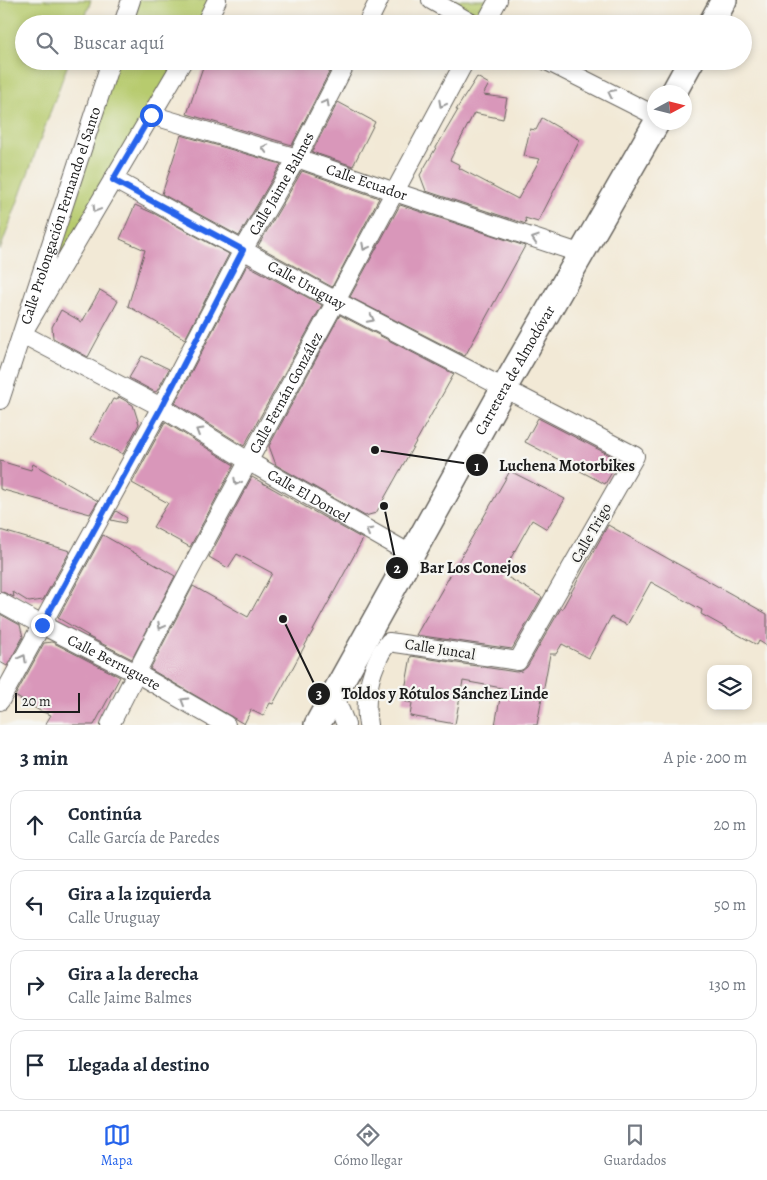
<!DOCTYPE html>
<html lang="es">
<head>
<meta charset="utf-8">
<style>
	:root { --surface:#fff; --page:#f2f2f3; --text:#1f2937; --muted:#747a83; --line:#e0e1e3; --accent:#2563eb }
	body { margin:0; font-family:Alegreya,serif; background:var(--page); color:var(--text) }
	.controls { position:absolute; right:15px; bottom:15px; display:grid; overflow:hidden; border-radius:10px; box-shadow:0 2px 8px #0003 }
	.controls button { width:45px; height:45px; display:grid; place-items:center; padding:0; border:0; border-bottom:1px solid var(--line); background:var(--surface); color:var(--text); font:25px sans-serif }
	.compass { position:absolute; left:647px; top:85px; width:45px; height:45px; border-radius:50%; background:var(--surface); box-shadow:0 2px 8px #0003; rotate:83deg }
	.scale { position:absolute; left:15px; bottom:12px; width:65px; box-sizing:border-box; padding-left:5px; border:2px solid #1c1c1c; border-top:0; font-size:14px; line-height:18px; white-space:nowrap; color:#1c1c1c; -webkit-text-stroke:4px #f6f6f2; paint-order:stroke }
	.stop { position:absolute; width:15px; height:15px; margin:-11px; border:4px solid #2563eb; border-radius:50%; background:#fff }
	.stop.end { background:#2563eb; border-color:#fff; box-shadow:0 1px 5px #0008 }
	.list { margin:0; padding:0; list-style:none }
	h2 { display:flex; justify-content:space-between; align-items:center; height:65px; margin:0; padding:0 20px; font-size:21px }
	h2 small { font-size:16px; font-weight:400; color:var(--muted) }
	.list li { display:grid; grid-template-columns:32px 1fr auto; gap:15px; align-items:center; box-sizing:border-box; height:70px; margin:0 10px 10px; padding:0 10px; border:1px solid var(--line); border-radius:15px }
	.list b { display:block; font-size:19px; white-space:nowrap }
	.list p { margin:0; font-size:16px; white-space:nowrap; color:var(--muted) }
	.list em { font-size:16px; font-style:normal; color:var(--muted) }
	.icon { flex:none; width:28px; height:28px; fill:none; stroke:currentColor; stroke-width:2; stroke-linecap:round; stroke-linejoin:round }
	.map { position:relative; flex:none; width:767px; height:725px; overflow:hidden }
	.search { position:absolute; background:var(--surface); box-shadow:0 2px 8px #0003; left:15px; right:15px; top:15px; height:55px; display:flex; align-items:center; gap:12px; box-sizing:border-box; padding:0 18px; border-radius:28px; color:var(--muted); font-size:19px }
	.sheet { height:385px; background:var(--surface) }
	nav { display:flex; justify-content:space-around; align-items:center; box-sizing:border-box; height:70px; border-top:1px solid var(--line); background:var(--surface); font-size:14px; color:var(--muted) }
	nav a { display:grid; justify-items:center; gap:2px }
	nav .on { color:var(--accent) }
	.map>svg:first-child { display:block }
</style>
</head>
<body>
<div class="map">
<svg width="767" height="725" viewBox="0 0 767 725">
	<rect width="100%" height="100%" fill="#f6f6f2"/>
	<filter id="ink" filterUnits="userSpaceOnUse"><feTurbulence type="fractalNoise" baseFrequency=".02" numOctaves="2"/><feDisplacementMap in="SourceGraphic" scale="10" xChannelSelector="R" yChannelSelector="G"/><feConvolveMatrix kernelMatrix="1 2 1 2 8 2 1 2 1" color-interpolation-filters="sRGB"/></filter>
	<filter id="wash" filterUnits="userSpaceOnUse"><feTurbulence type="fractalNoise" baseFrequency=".0096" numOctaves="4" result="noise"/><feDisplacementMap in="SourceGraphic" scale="20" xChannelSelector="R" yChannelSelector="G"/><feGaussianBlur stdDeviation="1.12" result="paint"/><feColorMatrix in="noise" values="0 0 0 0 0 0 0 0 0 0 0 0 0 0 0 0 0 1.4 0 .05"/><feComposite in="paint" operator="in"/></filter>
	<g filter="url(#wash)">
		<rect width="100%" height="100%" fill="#f2e9d6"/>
		<path fill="#b7cb6e" stroke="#6a7445" d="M 0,0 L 91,0 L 83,24 L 24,24 L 24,61 L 69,61 L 0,250 Z
			M 137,0 L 214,0 L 201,24 L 128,24 Z
			M 431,0 L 498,0 L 485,24 Z
			M 115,61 L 180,61 L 22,334 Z"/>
		<g id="blocks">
			<path fill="#d997ba" d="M 205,61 L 335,61 L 292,145 L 187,114 Z
				M 477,77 L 489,84 L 483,95 L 507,98 L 503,119 L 474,113 L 450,160 L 460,165 L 459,168 L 518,199 L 540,159 L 524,156 L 530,129 L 536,130 L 542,118 L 580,140 L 538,222 L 525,218 L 526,224 L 426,191 L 420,175 L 458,110 L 456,110 Z
				M 338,102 L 375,122 L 353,166 L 312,152 Z
				M 181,135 L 281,164 L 239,236 L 162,194 Z
				M 302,171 L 379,198 L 332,287 L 258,246 Z
				M 135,205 L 155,214 L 229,254 L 185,339 L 128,306 L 145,250 L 120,239 Z
				M 400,205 L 525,246 L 465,356 L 350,297 Z
				M 247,265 L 322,305 L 244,446 L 175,403 Z
				M 100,290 L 118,301 L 88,357 L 53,338 L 52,327 L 61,310 L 82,322 Z
				M 340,315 L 454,374 L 376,513 L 365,516 L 276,465 L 269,446 Z
				M 142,356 L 169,369 L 157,391 L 155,392 L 129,378 Z
				M 119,397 L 133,405 L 139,424 L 123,454 L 91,439 L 113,399 L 117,400 Z
				M 538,418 L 619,460 L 605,484 L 525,442 Z
				M 165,422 L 234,465 L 190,547 L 153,527 L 168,503 L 132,483 Z
				M 0,461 L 31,470 L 33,464 L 98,501 L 90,514 L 0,489 Z
				M 510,471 L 565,499 L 547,529 L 532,520 L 502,574 L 542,597 L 512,649 L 416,635 Z
				M 252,477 L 363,539 L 273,704 L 270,703 L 263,716 L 251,710 L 244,724 L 150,669 L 193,586 L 248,617 L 263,590 L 272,573 L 237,554 L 228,568 L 209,557 Z
				M 116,511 L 127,518 L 125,523 L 111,520 Z
				M 608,525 L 767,614 L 767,646 L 759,641 L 757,645 L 701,614 L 702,610 L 651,582 L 627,625 L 611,617 L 589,658 L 562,644 L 556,654 L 550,654 L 537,725 L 495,725 L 502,688 L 463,681 L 455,724 L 410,716 L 412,703 L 403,701 L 411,656 L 516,672 L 522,671 L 527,667 L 561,608 L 562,609 Z
				M 0,530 L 70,551 L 43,600 L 29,602 L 13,592 L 14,597 L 5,593 L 0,591 Z
				M 103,535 L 175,576 L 132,659 L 87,636 L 89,636 L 58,618 Z
				M 0,614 L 20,625 L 23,637 L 7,666 L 0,662 Z
				M 52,642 L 120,677 L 94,725 L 45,725 L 51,715 L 40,711 L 15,696 L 44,643 Z"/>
		</g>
	</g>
	<g filter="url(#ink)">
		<use href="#blocks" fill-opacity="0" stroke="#67645d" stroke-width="1"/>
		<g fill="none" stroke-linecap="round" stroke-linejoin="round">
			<defs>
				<g id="street">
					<path d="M 431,0 L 473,24"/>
					<path d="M 123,24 L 131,0"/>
					<path d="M 205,24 L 217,0"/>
					<path d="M 367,24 L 379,0"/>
					<path d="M 485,24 L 498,0"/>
					<path id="s1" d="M 183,61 L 22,334 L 161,407 L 248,461 L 412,555"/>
					<path d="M 547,61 L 654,115"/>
					<path id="s2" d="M 151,115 L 297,158 L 395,192 L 582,254"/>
					<path id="s3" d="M 113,179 L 336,301 L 635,456 L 518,661 L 389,642 C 386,646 382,650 380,655 C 369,675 364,702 368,725"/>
					<path id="s4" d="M 0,400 L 111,61"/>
					<path id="s5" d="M 0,602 L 42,625 L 136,673 L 226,725"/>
					<path d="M 337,688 L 338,705 L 346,725"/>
					<path id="s6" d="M 0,701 L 161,407 L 243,250 L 297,158 L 347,61"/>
					<path id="s7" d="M 110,725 C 181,582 259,442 336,301 C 379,221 422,141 465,61"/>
				</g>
				<g id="secondary">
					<path d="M 711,24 L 724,0"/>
					<path d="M 674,92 L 691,61"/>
					<path id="s8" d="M 317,725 L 504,388 L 657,122"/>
				</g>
			</defs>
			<use href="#street" stroke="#67645d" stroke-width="20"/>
			<use href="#secondary" stroke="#67645d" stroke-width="28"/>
			<use href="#street" stroke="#fff" stroke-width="18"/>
			<use href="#secondary" stroke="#fff" stroke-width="25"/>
		</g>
		<defs><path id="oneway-chevron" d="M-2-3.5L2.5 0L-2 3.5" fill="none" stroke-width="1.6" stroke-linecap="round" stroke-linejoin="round" transform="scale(1.25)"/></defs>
		<g stroke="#999">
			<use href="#oneway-chevron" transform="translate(611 93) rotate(-154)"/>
			<use href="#oneway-chevron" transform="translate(326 103) rotate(-62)"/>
			<use href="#oneway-chevron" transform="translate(442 104) rotate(118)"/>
			<use href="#oneway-chevron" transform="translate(265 148) rotate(-164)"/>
			<use href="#oneway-chevron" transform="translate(96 209) rotate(121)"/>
			<use href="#oneway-chevron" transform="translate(535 239) rotate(-162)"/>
			<use href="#oneway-chevron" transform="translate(365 247) rotate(118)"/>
			<use href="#oneway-chevron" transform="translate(371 319) rotate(27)"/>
			<use href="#oneway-chevron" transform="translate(199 431) rotate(-149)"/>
			<use href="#oneway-chevron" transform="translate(237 482) rotate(118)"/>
			<use href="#oneway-chevron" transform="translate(369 531) rotate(-150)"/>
			<use href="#oneway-chevron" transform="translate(161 626) rotate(118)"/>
			<use href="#oneway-chevron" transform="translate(23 658) rotate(-61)"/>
			<use href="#oneway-chevron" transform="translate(184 701) rotate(-150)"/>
		</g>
	</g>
	<g fill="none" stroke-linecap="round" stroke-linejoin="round" filter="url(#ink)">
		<path stroke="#2563eb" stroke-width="6" d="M 42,625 L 161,408 L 243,250 L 113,180 L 151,115"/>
	</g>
	<g text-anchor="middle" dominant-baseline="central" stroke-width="4.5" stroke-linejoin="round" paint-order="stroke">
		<g font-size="15" fill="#1c1c1c" stroke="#f6f6f2">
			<text stroke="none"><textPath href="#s2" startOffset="226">Calle Ecuador</textPath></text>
			<text stroke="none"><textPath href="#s6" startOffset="589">Calle Jaime Balmes</textPath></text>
			<text stroke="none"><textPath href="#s4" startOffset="194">Calle Prolongación Fernando el Santo</textPath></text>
			<text stroke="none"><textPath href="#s3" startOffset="221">Calle Uruguay</textPath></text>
			<text stroke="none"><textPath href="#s8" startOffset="406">Carretera de Almodóvar</textPath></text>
			<text stroke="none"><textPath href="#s7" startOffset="376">Calle Fernán González</textPath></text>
			<text stroke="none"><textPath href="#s1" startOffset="646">Calle El Doncel</textPath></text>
			<text transform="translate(591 533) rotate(-60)">Calle Trigo</text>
			<text transform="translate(440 649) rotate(9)">Calle Juncal</text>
			<text stroke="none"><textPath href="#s5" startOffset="129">Calle Berruguete</textPath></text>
		</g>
	</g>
	<path fill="none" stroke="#1c1c1c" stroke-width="2" d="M375 450L477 465M384 506L397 568M283 619L319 694"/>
	<g fill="#1c1c1c" stroke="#f6f6f2" stroke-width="2">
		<circle cx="375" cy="450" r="5"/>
		<circle cx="384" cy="506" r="5"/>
		<circle cx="283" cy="619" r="5"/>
		<circle cx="477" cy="465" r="12"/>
		<circle cx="397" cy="568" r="12"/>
		<circle cx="319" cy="694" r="12"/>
	</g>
	<g font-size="15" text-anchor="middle" font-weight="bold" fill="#fff">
		<text x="477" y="471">1</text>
		<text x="397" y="573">2</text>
		<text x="319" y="699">3</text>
	</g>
	<g font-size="16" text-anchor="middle" font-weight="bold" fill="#1c1c1c" stroke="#f6f6f2" stroke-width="4.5" stroke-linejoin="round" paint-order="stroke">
		<text x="567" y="471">Luchena Motorbikes</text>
		<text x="473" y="573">Bar Los Conejos</text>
		<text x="445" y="699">Toldos y Rótulos Sánchez Linde</text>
	</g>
</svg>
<div class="controls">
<button><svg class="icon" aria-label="layers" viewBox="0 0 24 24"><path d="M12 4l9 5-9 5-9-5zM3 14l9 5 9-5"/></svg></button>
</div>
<svg class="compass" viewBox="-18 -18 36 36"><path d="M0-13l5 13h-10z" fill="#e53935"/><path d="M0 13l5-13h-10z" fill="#747a83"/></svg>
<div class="scale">20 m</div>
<div class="stop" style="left:151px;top:115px"></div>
<div class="stop end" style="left:42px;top:625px"></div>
<div class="search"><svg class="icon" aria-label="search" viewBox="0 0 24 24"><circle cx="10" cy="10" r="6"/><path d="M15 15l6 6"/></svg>Buscar aquí</div>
</div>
<section class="sheet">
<h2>3 min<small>A pie · 200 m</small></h2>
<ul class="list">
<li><svg class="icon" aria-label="ahead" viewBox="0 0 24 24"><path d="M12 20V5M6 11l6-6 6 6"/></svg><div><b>Continúa</b><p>Calle García de Paredes</p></div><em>20 m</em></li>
<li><svg class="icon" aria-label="left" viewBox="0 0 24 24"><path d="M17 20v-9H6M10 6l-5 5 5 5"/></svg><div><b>Gira a la izquierda</b><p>Calle Uruguay</p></div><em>50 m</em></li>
<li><svg class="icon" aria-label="right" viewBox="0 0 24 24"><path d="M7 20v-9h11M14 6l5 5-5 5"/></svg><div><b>Gira a la derecha</b><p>Calle Jaime Balmes</p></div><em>130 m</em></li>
<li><svg class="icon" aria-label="arrive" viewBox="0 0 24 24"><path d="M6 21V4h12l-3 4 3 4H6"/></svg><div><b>Llegada al destino</b></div></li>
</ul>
</section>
<nav>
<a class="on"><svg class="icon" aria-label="map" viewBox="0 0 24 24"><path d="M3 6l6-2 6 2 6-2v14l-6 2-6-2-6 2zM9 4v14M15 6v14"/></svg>Mapa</a>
<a><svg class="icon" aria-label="directions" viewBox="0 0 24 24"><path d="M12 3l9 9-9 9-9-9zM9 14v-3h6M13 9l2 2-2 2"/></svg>Cómo llegar</a>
<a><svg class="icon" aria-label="saved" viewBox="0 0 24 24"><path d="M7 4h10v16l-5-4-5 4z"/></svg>Guardados</a>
</nav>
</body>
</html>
